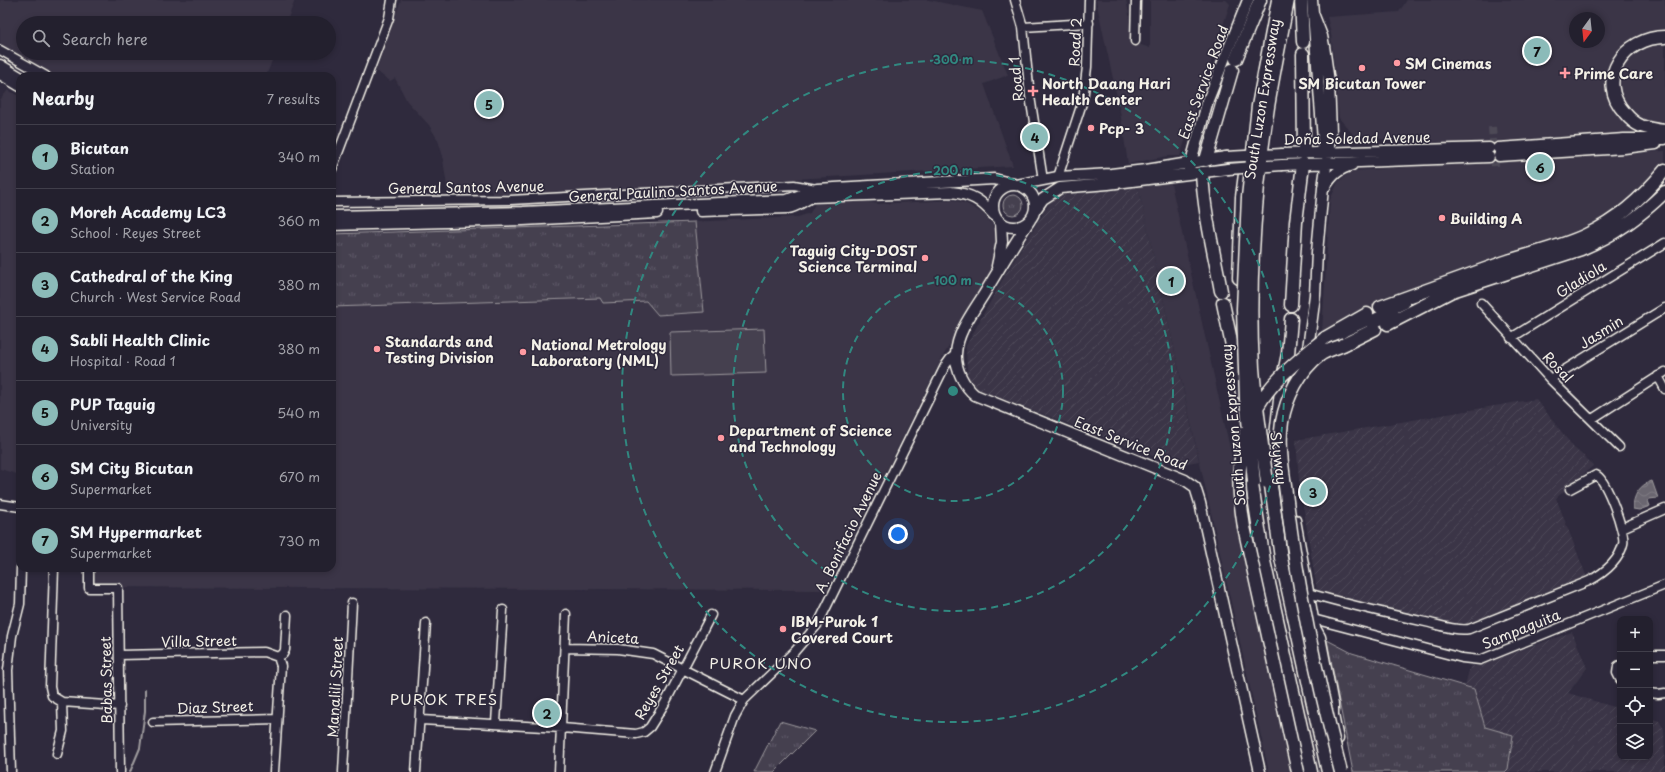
<!DOCTYPE html>
<html lang="en">
<head>
<meta charset="utf-8">
<style>
	:root { --surface:#23202e; --page:#2b2836; --text:#f1f3f6; --muted:#a3a3aa; --line:#403e4a; --accent:#8bbbb9 }
	body { margin:0; font-family:"Playpen Sans",sans-serif; background:var(--page); color:var(--text) }
	.controls { position:absolute; right:12px; bottom:12px; display:grid; overflow:hidden; border-radius:8px; box-shadow:0 2px 6px #0003 }
	.controls button { width:36px; height:36px; display:grid; place-items:center; padding:0; border:0; border-bottom:1px solid var(--line); background:var(--surface); color:var(--text); font:20px sans-serif }
	.compass { position:absolute; left:1569px; top:12px; width:36px; height:36px; border-radius:50%; background:var(--surface); box-shadow:0 2px 6px #0003; rotate:195deg }
	.you { position:absolute; left:898px; top:534px; width:14px; height:14px; margin:-10px; border:3px solid #fff; border-radius:50%; background:#1a73e8; box-shadow:0 0 0 6px #1a73e833 }
	.badge { display:grid; place-items:center; width:26px; height:26px; border-radius:50%; background:var(--accent); color:#111; font-size:13px; font-weight:700 }
	.pin { position:absolute; translate:-50% -50%; border:2px solid #fff; box-shadow:0 1px 4px #0006 }
	.list { margin:0; padding:0; list-style:none }
	h2 { display:flex; justify-content:space-between; align-items:center; height:52px; margin:0; padding:0 16px; font-size:17px }
	h2 small { font-size:13px; font-weight:400; color:var(--muted) }
	.list li { display:grid; grid-template-columns:26px 1fr auto; gap:12px; align-items:center; box-sizing:border-box; height:64px; padding:0 16px; border-top:1px solid var(--line) }
	.list b { display:block; font-size:15px; white-space:nowrap }
	.list p { margin:0; font-size:13px; white-space:nowrap; color:var(--muted) }
	.list em { font-size:13px; font-style:normal; color:var(--muted) }
	.icon { flex:none; width:22px; height:22px; fill:none; stroke:currentColor; stroke-width:2; stroke-linecap:round; stroke-linejoin:round }
	.map { position:relative; flex:none; width:1665px; height:772px; overflow:hidden }
	.search { position:absolute; background:var(--surface); box-shadow:0 2px 6px #0003; left:16px; top:16px; width:320px; height:44px; display:flex; align-items:center; gap:10px; box-sizing:border-box; padding:0 14px; border-radius:22px; color:var(--muted); font-size:15px }
	.panel { position:absolute; background:var(--surface); box-shadow:0 2px 6px #0003; left:16px; top:72px; width:320px; height:500px; border-radius:12px }
	.map>svg:first-child { display:block }
</style>
</head>
<body>
<div class="map">
<svg width="1665" height="772" viewBox="0 0 1665 772">
	<defs>
		<pattern id="industrial-furrows" width="10" height="10" patternUnits="userSpaceOnUse"><rect width="10" height="10" fill="#3b3647"/><path d="M-1 1l2-2M0 10L10 0M9 11l2-2" fill="none" stroke="#4e4a59"/></pattern>
		<pattern id="grass-tufts" width="24" height="20" patternUnits="userSpaceOnUse"><rect width="24" height="20" fill="#454050"/><path d="M3 7l-1-3M5 7V3M7 7l1-3M15 17l-1-3M17 17v-4M19 17l1-3" fill="none" stroke="#605c69"/></pattern>
		<pattern id="water-waves" width="16" height="10" patternUnits="userSpaceOnUse"><rect width="16" height="10" fill="#6a6670"/><path d="M0 5q4-4 8 0t8 0" fill="none" stroke="#807c84"/></pattern>
	</defs>
	<rect width="100%" height="100%" fill="#2f2a3d"/>
	<filter id="ink" filterUnits="userSpaceOnUse"><feTurbulence type="fractalNoise" baseFrequency=".025" numOctaves="2"/><feDisplacementMap in="SourceGraphic" scale="8" xChannelSelector="R" yChannelSelector="G"/><feConvolveMatrix kernelMatrix="1 2 1 2 8 2 1 2 1" color-interpolation-filters="sRGB"/></filter>
	<g filter="url(#ink)">
		<path fill="#3b3647" fill-rule="evenodd" d="M 0,0 L 295,0 L 286,23 L 23,23 L 23,53 L 275,53 L 266,76 L 54,76 L 0,45 Z
			M 401,0 L 929,0 L 982,11 L 1008,75 L 984,84 L 1013,166 L 546,194 L 492,194 L 490,183 L 482,184 L 476,184 L 477,192 L 448,193 L 442,153 L 438,140 L 429,125 L 407,101 L 395,78 L 390,81 L 376,71 Z
			M 1096,0 L 1126,0 L 1135,43 L 1150,48 L 1150,0 L 1226,0 L 1230,4 L 1180,156 L 1167,156 L 1128,164 L 1120,111 Z
			M 1407,0 L 1665,0 L 1665,132 L 1501,141 L 1502,160 L 1665,151 L 1665,163 L 1661,170 L 1624,208 L 1584,230 L 1377,303 L 1322,333 L 1330,200 L 1338,182 L 1352,171 L 1488,161 L 1486,142 L 1452,144 L 1403,140 L 1356,138 L 1339,118 L 1331,33 L 1327,17 L 1399,12 ZM 1575,18 L 1599,18 L 1599,42 L 1575,42 Z
			M 8,90 L 20,97 L 20,475 L 0,469 L 0,100 Z
			M 1170,179 L 1302,772 L 1269,772 L 1138,186 Z
			M 954,200 L 967,204 L 982,213 L 993,225 L 998,236 L 994,264 L 966,318 L 943,356 L 827,590 L 91,587 L 90,568 L 332,568 L 332,232 L 478,232 L 798,217 L 810,213 L 815,204 L 863,201 L 878,204 Z"/>
		<path fill="url(#industrial-furrows)" d="M 1138,186 L 1199,461 L 1176,465 L 980,390 L 974,386 L 969,380 L 967,370 L 966,346 L 1005,275 L 1054,196 Z
			M 1536,399 L 1574,448 L 1594,465 L 1556,498 L 1587,578 L 1463,629 L 1317,590 L 1299,480 L 1296,440 Z
			M 1572,632 L 1587,668 L 1568,693 L 1620,709 L 1620,757 L 1650,757 L 1650,718 L 1659,721 L 1664,729 L 1665,772 L 1505,772 L 1485,727 L 1474,689 L 1465,686 L 1470,666 L 1476,666 Z"/>
		<path fill="url(#grass-tufts)" stroke="#9c989c" d="M1003 205a10 10 0 1 1 20 0a10 10 0 1 1-20 0Z
			M 695,222 L 704,312 L 658,315 L 646,301 L 603,303 L 600,298 L 332,307 L 332,234 Z
			M 1327,640 L 1352,653 L 1474,689 L 1485,727 L 1513,735 L 1508,769 L 1505,772 L 1353,772 Z
			M 780,721 L 815,731 L 774,772 L 754,772 Z"/>
		<path fill="#454050" stroke="#9c989c" d="M 764,329 L 766,373 L 671,376 L 670,332 Z"/>
		<path fill="url(#water-waves)" stroke="#a19ea0" d="M 1652,481 L 1658,498 L 1649,499 L 1648,501 L 1650,506 L 1639,510 L 1633,509 C 1633,496 1639,485 1652,481 Z"/>
		<g fill="none" stroke-linecap="round" stroke-linejoin="round">
			<path stroke="#a19ea0" stroke-width="2" d="M 130,772 L 140,748 L 145,711 L 145,689"/>
			<path stroke="#4d4857" stroke-width="8" stroke-dasharray="8 4" stroke-linecap="butt" d="M 1492,127 L 1495,166"/>
			<defs>
				<path id="minor" d="M 1015,0 L 1023,27 L 1030,96 L 1043,180
					M 1023,27 L 1089,23
					M 1135,41 L 1136,0
					M 0,50 L 46,76
					M 332,169 L 389,18 L 392,0
					M 1058,177 L 1083,100 L 1087,67 L 1089,0
					M 332,202 L 510,200 L 794,185 L 816,189
					M 1481,303 L 1550,379 L 1619,447
					M 1371,325 L 1395,314
					M 1511,338 L 1665,243
					M 1318,350 L 1347,331 L 1405,304
					M 1658,376 L 1665,389
					M 1550,379 L 1665,308
					M 1592,419 L 1665,372
					M 0,504 L 20,507
					M 1622,528 L 1665,509
					M 54,568 L 50,687 L 52,696 L 62,702 L 120,706
					M 89,568 L 89,588 L 118,588 L 120,772
					M 1308,593 C 1348,605 1389,614 1430,623 C 1442,626 1457,631 1469,629 L 1589,581 C 1604,573 1619,562 1623,544 C 1626,534 1606,478 1596,475 L 1570,489
					M 1313,619 L 1462,658 L 1480,660 L 1665,585
					M 565,648 L 618,649 L 653,654 L 744,700
					M 119,655 L 264,652 L 278,657
					M 1650,655 L 1665,655
					M 278,657 L 283,654 L 285,650 L 287,615
					M 1620,665 L 1618,666 L 1617,673 L 1620,679
					M 1650,693 L 1658,694 L 1665,693
					M 421,720 L 562,728 L 636,734 L 644,732 L 650,727 L 665,703 L 711,615
					M 153,722 L 277,719
					M 496,723 L 503,610
					M 57,754 L 63,731 L 62,702
					M 11,772 L 8,670 L 12,636 L 20,604 L 21,568
					M 274,772 L 281,666 L 278,657
					M 343,772 L 352,603
					M 416,772 L 426,623
					M 559,772 L 566,614
					M 715,772 L 735,716 L 744,700 L 795,651 L 818,624 L 945,366 L 950,359 L 956,354"/>
				<path id="major" d="M 1312,0 L 1323,140 L 1322,151
					M 0,65 L 20,77
					M 0,74 L 20,86
					M 1498,148 L 1624,139 L 1665,139
					M 1282,154 L 1489,148
					M 1499,156 L 1624,148 L 1656,144
					M 1282,165 L 1489,157
					M 1189,169 L 1208,100 L 1248,0
					M993 206a21 21 0 1 1 42 0a21 21 0 1 1-42 0Z
					M 1017,185 L 1058,177 L 1111,174 L 1146,170 L 1226,157
					M 1325,187 C 1332,175 1339,169 1352,165
					M 1036,209 L 1043,199 L 1060,188 L 1108,184 L 1228,169
					M 701,211 L 788,208 C 797,207 804,200 812,197 L 951,192 C 971,194 981,200 994,215
					M 332,216 L 523,212 L 787,200 L 817,189 L 994,179 L 1014,184
					M 1030,220 C 1014,244 999,269 984,294 C 973,312 957,332 956,354 C 955,369 964,386 975,395 L 1185,480 L 1195,487 L 1200,503 L 1260,772
					M 332,225 L 523,220 L 657,213
					M 997,266 L 1002,242 L 1001,223
					M 1307,356 L 1315,295 L 1317,252 L 1323,188 L 1331,132 L 1329,82 L 1324,46 L 1322,36 L 1313,13
					M 1295,520 L 1313,619 L 1315,628 L 1320,637 L 1333,705 L 1333,715 L 1338,739"/>
				<path id="highway" d="M 1301,0 L 1303,42
					M 1665,37 C 1625,37 1594,79 1625,113 C 1629,118 1634,123 1641,126 C 1649,129 1657,130 1665,131
					M 1303,54 L 1304,153
					M 1236,59 L 1260,0
					M 1206,160 L 1232,70
					M 1202,173 C 1204,213 1214,252 1221,291
					M 1239,278 L 1242,197 L 1245,174
					M 1223,303 L 1242,393
					M 1291,305 L 1296,222 L 1303,164
					M 1380,307 C 1422,292 1463,277 1505,262 C 1532,253 1561,247 1586,235 C 1618,220 1643,197 1665,170
					M 1388,324 L 1452,291 L 1581,249 C 1615,235 1639,217 1665,192
					M 1325,338 L 1367,314
					M 1345,344 L 1375,329
					M 1269,471 L 1281,558 L 1328,772
					M 1250,472 L 1264,561 L 1311,772
					M 1271,480 L 1282,382 L 1288,354 L 1291,319"/>
			</defs>
			<use href="#minor" stroke="#f4f1e8" stroke-width="11"/>
			<use href="#major" stroke="#f4f1e8" stroke-width="13"/>
			<use href="#highway" stroke="#f4f1e8" stroke-width="15"/>
			<use href="#minor" stroke="#2f2a3d" stroke-width="8"/>
			<use href="#major" stroke="#2f2a3d" stroke-width="10"/>
			<use href="#highway" stroke="#2f2a3d" stroke-width="12"/>
			<defs>
				<path id="major-bridge" d="M 1226,157 L 1282,154
					M 1228,169 L 1282,165"/>
				<path id="highway-bridge" d="M 1256,409 C 1272,380 1300,359 1325,338
					M 1246,432 C 1237,469 1238,490 1244,527 L 1298,772
					M 1254,482 L 1246,399 L 1243,309 L 1248,197 L 1258,106 L 1278,0
					M 1267,482 C 1262,444 1256,406 1253,368 C 1248,282 1255,193 1268,107 C 1274,71 1281,36 1288,0
					M 1341,772 C 1318,683 1298,592 1287,501 C 1284,476 1278,448 1282,422 C 1286,398 1300,370 1320,355 C 1327,350 1337,348 1345,344"/>
			</defs>
			<use href="#major-bridge" stroke="#f4f1e8" stroke-width="13" stroke-linecap="butt"/>
			<use href="#highway-bridge" stroke="#f4f1e8" stroke-width="15" stroke-linecap="butt"/>
			<use href="#major-bridge" stroke="#2f2a3d" stroke-width="10"/>
			<use href="#highway-bridge" stroke="#2f2a3d" stroke-width="12"/>
		</g>
	</g>
	<g fill="none" stroke="#318880" stroke-width="2" stroke-dasharray="7 5">
		<circle cx="953" cy="391" r="110"/>
		<circle cx="953" cy="391" r="220"/>
		<circle cx="953" cy="391" r="331"/>
	</g>
	<g fill="#ff9aa2" stroke="#2f2a3d" stroke-width="1.5">
		<circle cx="1397" cy="63" r="4"/>
		<circle cx="1362" cy="68" r="4"/>
		<path d="M1563 67h4v4h4v4h-4v4h-4v-4h-4v-4h4z"/>
		<path d="M1031 85h4v4h4v4h-4v4h-4v-4h-4v-4h4z"/>
		<circle cx="1091" cy="128" r="4"/>
		<circle cx="1442" cy="218" r="4"/>
		<circle cx="925" cy="258" r="4"/>
		<circle cx="377" cy="349" r="4"/>
		<circle cx="523" cy="352" r="4"/>
		<circle cx="721" cy="438" r="4"/>
		<circle cx="783" cy="629" r="4"/>
	</g>
	<g text-anchor="middle" dominant-baseline="central" stroke-width="3" stroke-linejoin="round" paint-order="stroke">
		<g font-size="14" fill="#f4f1e8" stroke="#2f2a3d">
			<text transform="translate(1075 42) rotate(-87)">Road 2</text>
			<text transform="translate(1016 79) rotate(-96)">Road 1</text>
			<text transform="translate(1203 82) rotate(-70)">East Service Road</text>
			<text transform="translate(1262 99) rotate(-81)">South Luzon Expressway</text>
			<text transform="translate(1357 138) rotate(-1)">Doña Soledad Avenue</text>
			<text transform="translate(466 187) rotate(-1)">General Santos Avenue</text>
			<text transform="translate(673 191) rotate(-3)">General Paulino Santos Avenue</text>
			<text transform="translate(1581 279) rotate(-32)">Gladiola</text>
			<text transform="translate(1601 332) rotate(-32)">Jasmin</text>
			<text transform="translate(1558 367) rotate(46)">Rosal</text>
			<text transform="translate(1233 425) rotate(-95)">South Luzon Expressway</text>
			<text transform="translate(1131 443) rotate(22)">East Service Road</text>
			<text transform="translate(1279 458) rotate(83)">Skyway</text>
			<text transform="translate(848 532) rotate(-64)">A. Bonifacio Avenue</text>
			<text transform="translate(1521 629) rotate(-22)">Sampaguita</text>
			<text transform="translate(613 637) rotate(3)">Aniceta</text>
			<text transform="translate(199 641) rotate(-1)">Villa Street</text>
			<text transform="translate(106 680) rotate(-91)">Babas Street</text>
			<text transform="translate(659 682) rotate(-60)">Reyes Street</text>
			<text transform="translate(335 687) rotate(-87)">Manalili Street</text>
			<text transform="translate(215 707) rotate(-2)">Diaz Street</text>
		</g>
		<g font-size="14" font-weight="bold" fill="#f4f1e8" stroke="#2f2a3d" text-anchor="start">
			<text x="1405" y="63">SM Cinemas</text>
			<text x="1574" y="73">Prime Care</text>
			<text x="1042" y="83">North Daang Hari<tspan x="1042" dy="16">Health Center</tspan></text>
			<text x="1362" y="83" text-anchor="middle">SM Bicutan Tower</text>
			<text x="1099" y="128">Pcp- 3</text>
			<text x="1450" y="218">Building A</text>
			<text x="917" y="250" text-anchor="end">Taguig City-DOST<tspan x="917" dy="16">Science Terminal</tspan></text>
			<text x="385" y="341">Standards and<tspan x="385" dy="16">Testing Division</tspan></text>
			<text x="531" y="344">National Metrology<tspan x="531" dy="16">Laboratory (NML)</tspan></text>
			<text x="729" y="430">Department of Science<tspan x="729" dy="16">and Technology</tspan></text>
			<text x="791" y="621">IBM-Purok 1<tspan x="791" dy="16">Covered Court</tspan></text>
		</g>
		<g font-size="15" letter-spacing="1" fill="#f4f1e8" stroke="#2f2a3d">
			<text x="761" y="662">PUROK UNO</text>
			<text x="444" y="698">PUROK TRES</text>
		</g>
	</g>
	<circle cx="953" cy="391" r="6" fill="#318880" stroke="#2f2a3d" stroke-width="2"/>
	<g font-size="12" text-anchor="middle" font-weight="bold" fill="#318880" stroke="#2f2a3d" stroke-width="3" stroke-linejoin="round" paint-order="stroke">
		<text x="953" y="64">300 m</text>
		<text x="953" y="175">200 m</text>
		<text x="953" y="285">100 m</text>
	</g>
</svg>
<div class="controls">
<button>+</button>
<button>−</button>
<button><svg class="icon" aria-label="locate" viewBox="0 0 24 24"><circle cx="12" cy="12" r="6"/><path d="M12 2v4M12 18v4M2 12h4M18 12h4"/></svg></button>
<button><svg class="icon" aria-label="layers" viewBox="0 0 24 24"><path d="M12 4l9 5-9 5-9-5zM3 14l9 5 9-5"/></svg></button>
</div>
<svg class="compass" viewBox="-18 -18 36 36"><path d="M0-13l5 13h-10z" fill="#e53935"/><path d="M0 13l5-13h-10z" fill="#a3a3aa"/></svg>
<div class="you"></div>
<div class="pin badge" style="left:1171px;top:281px">1</div>
<div class="pin badge" style="left:547px;top:713px">2</div>
<div class="pin badge" style="left:1313px;top:492px">3</div>
<div class="pin badge" style="left:1035px;top:137px">4</div>
<div class="pin badge" style="left:489px;top:104px">5</div>
<div class="pin badge" style="left:1540px;top:167px">6</div>
<div class="pin badge" style="left:1537px;top:51px">7</div>
<div class="search"><svg class="icon" aria-label="search" viewBox="0 0 24 24"><circle cx="10" cy="10" r="6"/><path d="M15 15l6 6"/></svg>Search here</div>
<section class="panel">
<h2>Nearby<small>7 results</small></h2>
<ul class="list">
<li><span class="badge">1</span><div><b>Bicutan</b><p>Station</p></div><em>340 m</em></li>
<li><span class="badge">2</span><div><b>Moreh Academy LC3</b><p>School · Reyes Street</p></div><em>360 m</em></li>
<li><span class="badge">3</span><div><b>Cathedral of the King</b><p>Church · West Service Road</p></div><em>380 m</em></li>
<li><span class="badge">4</span><div><b>Sabli Health Clinic</b><p>Hospital · Road 1</p></div><em>380 m</em></li>
<li><span class="badge">5</span><div><b>PUP Taguig</b><p>University</p></div><em>540 m</em></li>
<li><span class="badge">6</span><div><b>SM City Bicutan</b><p>Supermarket</p></div><em>670 m</em></li>
<li><span class="badge">7</span><div><b>SM Hypermarket</b><p>Supermarket</p></div><em>730 m</em></li>
</ul>
</section>
</div>
</body>
</html>
